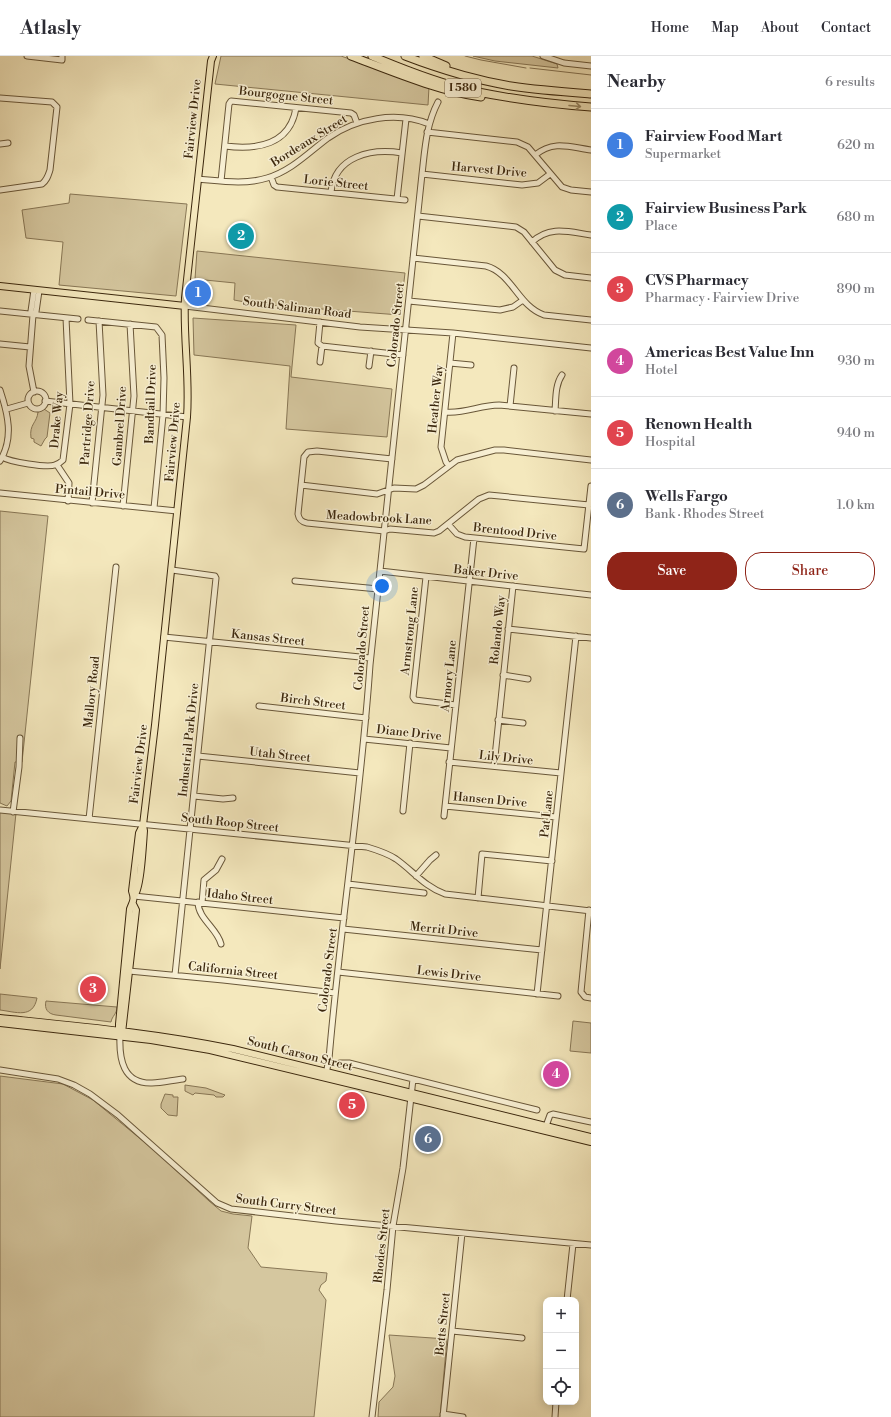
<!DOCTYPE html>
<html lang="en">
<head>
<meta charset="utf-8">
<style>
	:root { --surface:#fff; --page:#f7f7f7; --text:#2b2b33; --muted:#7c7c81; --line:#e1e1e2; --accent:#8f2418 }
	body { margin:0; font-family:"Libre Bodoni",serif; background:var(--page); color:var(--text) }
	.controls { position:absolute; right:12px; bottom:12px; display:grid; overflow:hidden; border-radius:8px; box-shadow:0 2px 10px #0003 }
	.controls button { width:36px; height:36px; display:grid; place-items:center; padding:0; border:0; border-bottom:1px solid var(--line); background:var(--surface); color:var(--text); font:20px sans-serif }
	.you { position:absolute; left:382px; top:530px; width:14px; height:14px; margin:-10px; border:3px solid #fff; border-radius:50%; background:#1a73e8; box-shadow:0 0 0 6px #1a73e833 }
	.badge { display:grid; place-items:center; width:26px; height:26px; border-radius:50%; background:var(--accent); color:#fff; font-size:13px; font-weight:700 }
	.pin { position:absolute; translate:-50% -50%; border:2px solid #fff; box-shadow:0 1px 4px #0006 }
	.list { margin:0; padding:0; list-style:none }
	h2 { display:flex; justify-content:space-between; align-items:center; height:52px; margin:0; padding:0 16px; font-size:17px }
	h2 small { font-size:13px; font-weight:400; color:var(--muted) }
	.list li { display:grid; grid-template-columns:26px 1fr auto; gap:12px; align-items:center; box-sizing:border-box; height:72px; padding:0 16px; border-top:1px solid var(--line) }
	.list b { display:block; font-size:15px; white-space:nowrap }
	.list p { margin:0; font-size:13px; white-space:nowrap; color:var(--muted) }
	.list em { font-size:13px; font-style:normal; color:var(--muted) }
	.actions { display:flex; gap:8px; padding:12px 16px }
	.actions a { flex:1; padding:9px 0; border:1px solid var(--accent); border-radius:16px; text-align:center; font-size:14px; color:var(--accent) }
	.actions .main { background:var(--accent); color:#fff }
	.icon { flex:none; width:22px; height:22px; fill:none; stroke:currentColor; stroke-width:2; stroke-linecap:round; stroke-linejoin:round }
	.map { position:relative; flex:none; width:591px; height:1361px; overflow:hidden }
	header { display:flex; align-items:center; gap:24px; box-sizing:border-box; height:56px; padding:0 20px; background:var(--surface); border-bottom:1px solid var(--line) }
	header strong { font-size:19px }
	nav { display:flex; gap:22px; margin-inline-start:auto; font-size:14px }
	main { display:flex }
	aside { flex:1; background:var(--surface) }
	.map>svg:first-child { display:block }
</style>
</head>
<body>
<header>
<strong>Atlasly</strong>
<nav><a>Home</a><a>Map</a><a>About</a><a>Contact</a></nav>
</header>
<main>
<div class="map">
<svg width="591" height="1361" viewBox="0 0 591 1361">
	<rect width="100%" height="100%" fill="#f4e8bd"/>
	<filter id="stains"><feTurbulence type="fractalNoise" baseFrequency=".005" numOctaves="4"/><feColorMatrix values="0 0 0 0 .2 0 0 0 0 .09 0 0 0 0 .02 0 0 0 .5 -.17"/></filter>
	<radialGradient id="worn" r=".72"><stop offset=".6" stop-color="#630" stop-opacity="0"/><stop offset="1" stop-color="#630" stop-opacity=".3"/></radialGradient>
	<path fill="#d5c79f" stroke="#887756" d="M 221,0 L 341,0 L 429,31 L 428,49 L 215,28 Z
		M 473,0 L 532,0 L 557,8 L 558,12 L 495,5 Z
		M 70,138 L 187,148 L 176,240 L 59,229 L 63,186 L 26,182 L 22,154 L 69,147 Z
		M 197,195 L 405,217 L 400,259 L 256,248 L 234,244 L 235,227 L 195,223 Z
		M 193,262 L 296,269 L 291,321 L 392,333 L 387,381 L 286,373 L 290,310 L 194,299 Z
		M 44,353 L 50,357 L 47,381 L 45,383 L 41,390 L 34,386 L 34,383 L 31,382 C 29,368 37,367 38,356 Z
		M 0,455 L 48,460 L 22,706 L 15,706 L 11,745 L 7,750 L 0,747 Z
		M 0,754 L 16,757 L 0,913 Z
		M 0,938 L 37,942 C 33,963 16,956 0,954 Z
		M 46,945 L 117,951 C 117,958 112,960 111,966 L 56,959 C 48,958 44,953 46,945 Z
		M 573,965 L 591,967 L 591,997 L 570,995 Z
		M 0,1020 L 63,1028 L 93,1044 L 154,1094 L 209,1145 L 221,1155 L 233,1158 L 252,1160 L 248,1192 L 261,1211 L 327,1217 L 326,1225 L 321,1229 L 319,1234 L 326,1244 L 314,1361 L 0,1361 Z
		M 185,1029 L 206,1032 L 225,1039 L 223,1041 L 216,1041 L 214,1039 L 195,1037 L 193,1039 L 185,1035 Z
		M 165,1038 L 173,1039 L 173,1041 L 178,1041 L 177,1060 L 168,1059 L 161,1052 L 161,1048 Z
		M 389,1279 L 447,1283 L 440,1361 L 378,1361 L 379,1346 L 393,1331 L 395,1320 Z"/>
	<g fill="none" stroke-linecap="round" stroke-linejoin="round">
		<path stroke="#847353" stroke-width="1" d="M 465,0 L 481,4 L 526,12
			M 530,12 L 591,19"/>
		<defs>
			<path id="minor" d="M 27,0 L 62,4 L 62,0
				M 543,0 L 564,7 L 591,10
				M 0,42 L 52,46 L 57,51 L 50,114 C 48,120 47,124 42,128 L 0,134
				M 427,76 L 517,86 L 528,91 L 562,131 L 571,134 L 591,136
				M 0,88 L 8,87
				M 225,90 C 257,94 290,89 296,52
				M 535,99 C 554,84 569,91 591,94
				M 422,118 L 522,129 L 538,127 L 550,118
				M 271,121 L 274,129 L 277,131 L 405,144
				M 198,123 C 221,125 245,129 267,122 C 291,115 308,97 328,82 C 357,62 396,55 429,68
				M 221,125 L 229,48 L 231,45 L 351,57 L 354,59 L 357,67
				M 331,136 C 335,100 371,92 402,97
				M 397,143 L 406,63
				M 418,160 L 516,171 L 524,176 L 555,214 L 565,219 L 591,222
				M 532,186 C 550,169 569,176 591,179
				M 413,202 L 486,210 C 512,217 518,250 544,259 L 591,264
				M 409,245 L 500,254 L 513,251 L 523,244
				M 185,250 L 360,271 L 453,277 L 591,292
				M 0,255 L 78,263
				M 33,259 L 36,256 L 39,235
				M 88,264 L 156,271 L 162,279 L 164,322 L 163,359 L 154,452
				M 320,266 L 318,287 L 322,290 L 403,299
				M 0,288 L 30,291
				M 320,306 L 322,290
				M 450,307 L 471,309
				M 369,310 L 371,295
				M 0,334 C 8,358 14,382 0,405
				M28 344a9 9 0 1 1 18 0a9 9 0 1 1-18 0Z
				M 34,336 L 29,310 L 33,259 L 31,255 L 34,234
				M 45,345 L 187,361
				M 510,350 L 514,312
				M 7,353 L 28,347
				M 555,355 C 556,343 555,329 562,319
				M 445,356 C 465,358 480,349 499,349 L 591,358
				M 2,401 C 10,406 47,412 55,409 C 59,408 61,406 63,404 L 70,348 L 66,262
				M 392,403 L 317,395 L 308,396 L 304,401 L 298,458 C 299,464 302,466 307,467 L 375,474 L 384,475 L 390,473 L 434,477 L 439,475 L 479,443 L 489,439 L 589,449
				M 57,409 L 69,427 L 68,445
				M 449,410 L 446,406 L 441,391 L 453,277
				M 301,429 L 377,438 L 394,432 L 416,433 L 424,429 L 457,404 L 495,394 L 504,394 L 591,404
				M 0,437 L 177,455
				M 92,447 L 103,339 L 99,265
				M 123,450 L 134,340 L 130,268
				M 448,468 L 457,478 L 465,481 L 584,493 L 591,430
				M 172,514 L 215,520 L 216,522 L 175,919
				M 380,515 L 591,539
				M 426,521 L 413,641 L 415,644 L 456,649
				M 295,525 L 378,533
				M 508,573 L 591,582
				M 164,581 L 370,602
				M 503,619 L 528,623
				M 259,650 L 366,662
				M 498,664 L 523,667
				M 364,683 L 451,692
				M 198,700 L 360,717
				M 449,706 L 561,717
				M 494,710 L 513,530
				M 194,740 L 223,743 L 233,742
				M 445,750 L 556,761
				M 0,754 L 367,791 C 377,794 387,797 396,803 C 413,815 425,831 445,838 L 591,855
				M 403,755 L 410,687
				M 13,756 L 19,711 L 20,682
				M 444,760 L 474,482
				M 89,763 L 116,511
				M 416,820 L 430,804 L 436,799
				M 348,828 L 424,837
				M 134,840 L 344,862
				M 478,842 L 482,798 L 552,805
				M 198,846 C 198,863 217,872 221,888
				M 202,847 L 204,824 L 216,814 L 222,803
				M 589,854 L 581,936 L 585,941 L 591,942
				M 343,873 L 542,894
				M 129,915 L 223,924 L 335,937
				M 338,916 L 558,940
				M 537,938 L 576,580
				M 120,980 C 119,1003 123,1028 152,1027 C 162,1027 173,1024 183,1023
				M 340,1007 L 349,1007 L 537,1054
				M 0,1014 L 58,1023 L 74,1029 L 90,1038 L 118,1059 L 217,1147 L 231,1153 L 336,1165 L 591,1189
				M 326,1018 L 329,1003 C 340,872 361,741 370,609 L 422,118 C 425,93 426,69 438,46
				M 546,1070 L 550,1059 L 553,1058 L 591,1066
				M 567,1244 L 573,1188
				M 452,1275 L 522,1282
				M 443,1358 L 463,1361
				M 372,1361 L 387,1234 L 393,1170 L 403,1112 L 413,1023
				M 443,1361 L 462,1177
				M 555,1361 L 556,1346"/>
			<path id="major" d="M 0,230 L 185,250
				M 134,840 C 141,833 143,787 144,775 L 143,769 L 155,669 L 187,361 C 190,321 183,282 185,242 L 211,5 L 213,0
				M 0,962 C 78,970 156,977 233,993 L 591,1081
				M 0,967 L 151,984 L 210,994 L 591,1086
				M 119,977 L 119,968 L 130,853 C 133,845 135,844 132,835 L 139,777 L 143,769
				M 122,977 L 136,854 L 133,848"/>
			<path id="highway" d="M 351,0 C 391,15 438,35 481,41
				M 372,0 C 405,14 439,27 473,35 C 512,43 552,48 591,51
				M 405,0 C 439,13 475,24 511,30 C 538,34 565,36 591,38
				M 423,0 L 446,10"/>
		</defs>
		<use href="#minor" stroke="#695739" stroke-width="7"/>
		<use href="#major" stroke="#3b270d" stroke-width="8"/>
		<use href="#highway" stroke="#3b270d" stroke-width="9"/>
		<use href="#minor" stroke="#f8f0d4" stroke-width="5"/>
		<use href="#major" stroke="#f4e8bd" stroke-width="6"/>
		<use href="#highway" stroke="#f4e8bd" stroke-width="7"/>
	</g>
	<defs><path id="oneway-shaft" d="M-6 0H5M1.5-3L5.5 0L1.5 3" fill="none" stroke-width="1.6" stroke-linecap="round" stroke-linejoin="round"/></defs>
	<use stroke="#988865" href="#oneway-shaft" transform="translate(575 50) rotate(5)"/>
	<g text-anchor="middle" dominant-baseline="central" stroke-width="3" stroke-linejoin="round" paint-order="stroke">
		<rect fill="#f8f0d4" stroke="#746349" stroke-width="1" x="445" y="23" width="36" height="18" rx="3"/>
		<g font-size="11" font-weight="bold" fill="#3b270d">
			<text x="463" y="32">I 580</text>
		</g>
		<g font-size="12" fill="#3b270d" stroke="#f8f0d4">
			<text transform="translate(286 40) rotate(6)">Bourgogne Street</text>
			<text transform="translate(193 63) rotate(-84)">Fairview Drive</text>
			<text transform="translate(309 85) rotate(-32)">Bordeaux Street</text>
			<text transform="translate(489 114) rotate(5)">Harvest Drive</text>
			<text transform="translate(336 127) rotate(6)">Lorie Street</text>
			<text transform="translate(297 252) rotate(7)">South Saliman Road</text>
			<text transform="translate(396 269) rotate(-84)">Colorado Street</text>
			<text transform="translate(436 343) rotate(-84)">Heather Way</text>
			<text transform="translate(151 348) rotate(-88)">Bandtail Drive</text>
			<text transform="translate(57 364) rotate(-85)">Drake Way</text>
			<text transform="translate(88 367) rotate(-86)">Partridge Drive</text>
			<text transform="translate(120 370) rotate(-86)">Gambrel Drive</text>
			<text transform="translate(173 386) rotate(-85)">Fairview Drive</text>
			<text transform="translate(90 436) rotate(5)">Pintail Drive</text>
			<text transform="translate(379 462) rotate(3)">Meadowbrook Lane</text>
			<text transform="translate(515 476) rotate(6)">Brentood Drive</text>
			<text transform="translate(486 517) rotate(6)">Baker Drive</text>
			<text transform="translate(498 574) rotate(-84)">Rolando Way</text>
			<text transform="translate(410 575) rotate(-84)">Armstrong Lane</text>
			<text transform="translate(268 582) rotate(6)">Kansas Street</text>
			<text transform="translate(362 592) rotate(-85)">Colorado Street</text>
			<text transform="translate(449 620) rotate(-84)">Armory Lane</text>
			<text transform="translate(92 636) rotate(-84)">Mallory Road</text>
			<text transform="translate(313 646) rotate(7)">Birch Street</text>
			<text transform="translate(409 677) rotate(6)">Diane Drive</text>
			<text transform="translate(189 684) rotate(-84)">Industrial Park Drive</text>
			<text transform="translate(280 699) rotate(6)">Utah Street</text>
			<text transform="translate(506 702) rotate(6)">Lily Drive</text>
			<text transform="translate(139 708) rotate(-83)">Fairview Drive</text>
			<text transform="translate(490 744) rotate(5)">Hansen Drive</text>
			<text transform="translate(547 758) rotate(-84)">Pat Lane</text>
			<text transform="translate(230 767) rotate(6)">South Roop Street</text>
			<text transform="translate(240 841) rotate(6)">Idaho Street</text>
			<text transform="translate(444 874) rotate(6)">Merrit Drive</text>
			<text transform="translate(328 914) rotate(-83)">Colorado Street</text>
			<text transform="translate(233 915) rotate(6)">California Street</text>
			<text transform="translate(449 918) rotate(6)">Lewis Drive</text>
			<text transform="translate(300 998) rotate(14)">South Carson Street</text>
			<text transform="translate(286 1149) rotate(7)">South Curry Street</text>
			<text transform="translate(382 1190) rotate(-84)">Rhodes Street</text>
			<text transform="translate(443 1268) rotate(-84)">Betts Street</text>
		</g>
	</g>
	<rect width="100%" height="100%" filter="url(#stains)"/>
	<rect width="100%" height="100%" fill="url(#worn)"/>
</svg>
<div class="controls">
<button>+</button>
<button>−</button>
<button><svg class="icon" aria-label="locate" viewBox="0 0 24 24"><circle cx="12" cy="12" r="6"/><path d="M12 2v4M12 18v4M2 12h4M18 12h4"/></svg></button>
</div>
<div class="you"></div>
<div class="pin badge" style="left:198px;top:237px;background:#3f7fe0">1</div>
<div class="pin badge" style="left:241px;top:180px;background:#0f9aa8">2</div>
<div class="pin badge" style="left:93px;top:933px;background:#e0444e">3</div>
<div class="pin badge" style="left:556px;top:1018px;background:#d1479c">4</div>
<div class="pin badge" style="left:352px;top:1049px;background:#e0444e">5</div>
<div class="pin badge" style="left:428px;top:1083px;background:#5c6f8a">6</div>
</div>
<aside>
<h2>Nearby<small>6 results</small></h2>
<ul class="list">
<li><span class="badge" style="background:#3f7fe0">1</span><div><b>Fairview Food Mart</b><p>Supermarket</p></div><em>620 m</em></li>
<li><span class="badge" style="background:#0f9aa8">2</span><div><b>Fairview Business Park</b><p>Place</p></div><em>680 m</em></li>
<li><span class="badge" style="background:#e0444e">3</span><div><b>CVS Pharmacy</b><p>Pharmacy · Fairview Drive</p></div><em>890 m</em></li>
<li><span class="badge" style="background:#d1479c">4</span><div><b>Americas Best Value Inn</b><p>Hotel</p></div><em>930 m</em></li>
<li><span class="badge" style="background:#e0444e">5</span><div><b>Renown Health</b><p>Hospital</p></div><em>940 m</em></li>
<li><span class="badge" style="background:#5c6f8a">6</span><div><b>Wells Fargo</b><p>Bank · Rhodes Street</p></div><em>1.0 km</em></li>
</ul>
<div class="actions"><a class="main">Save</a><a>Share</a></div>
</aside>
</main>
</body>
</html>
